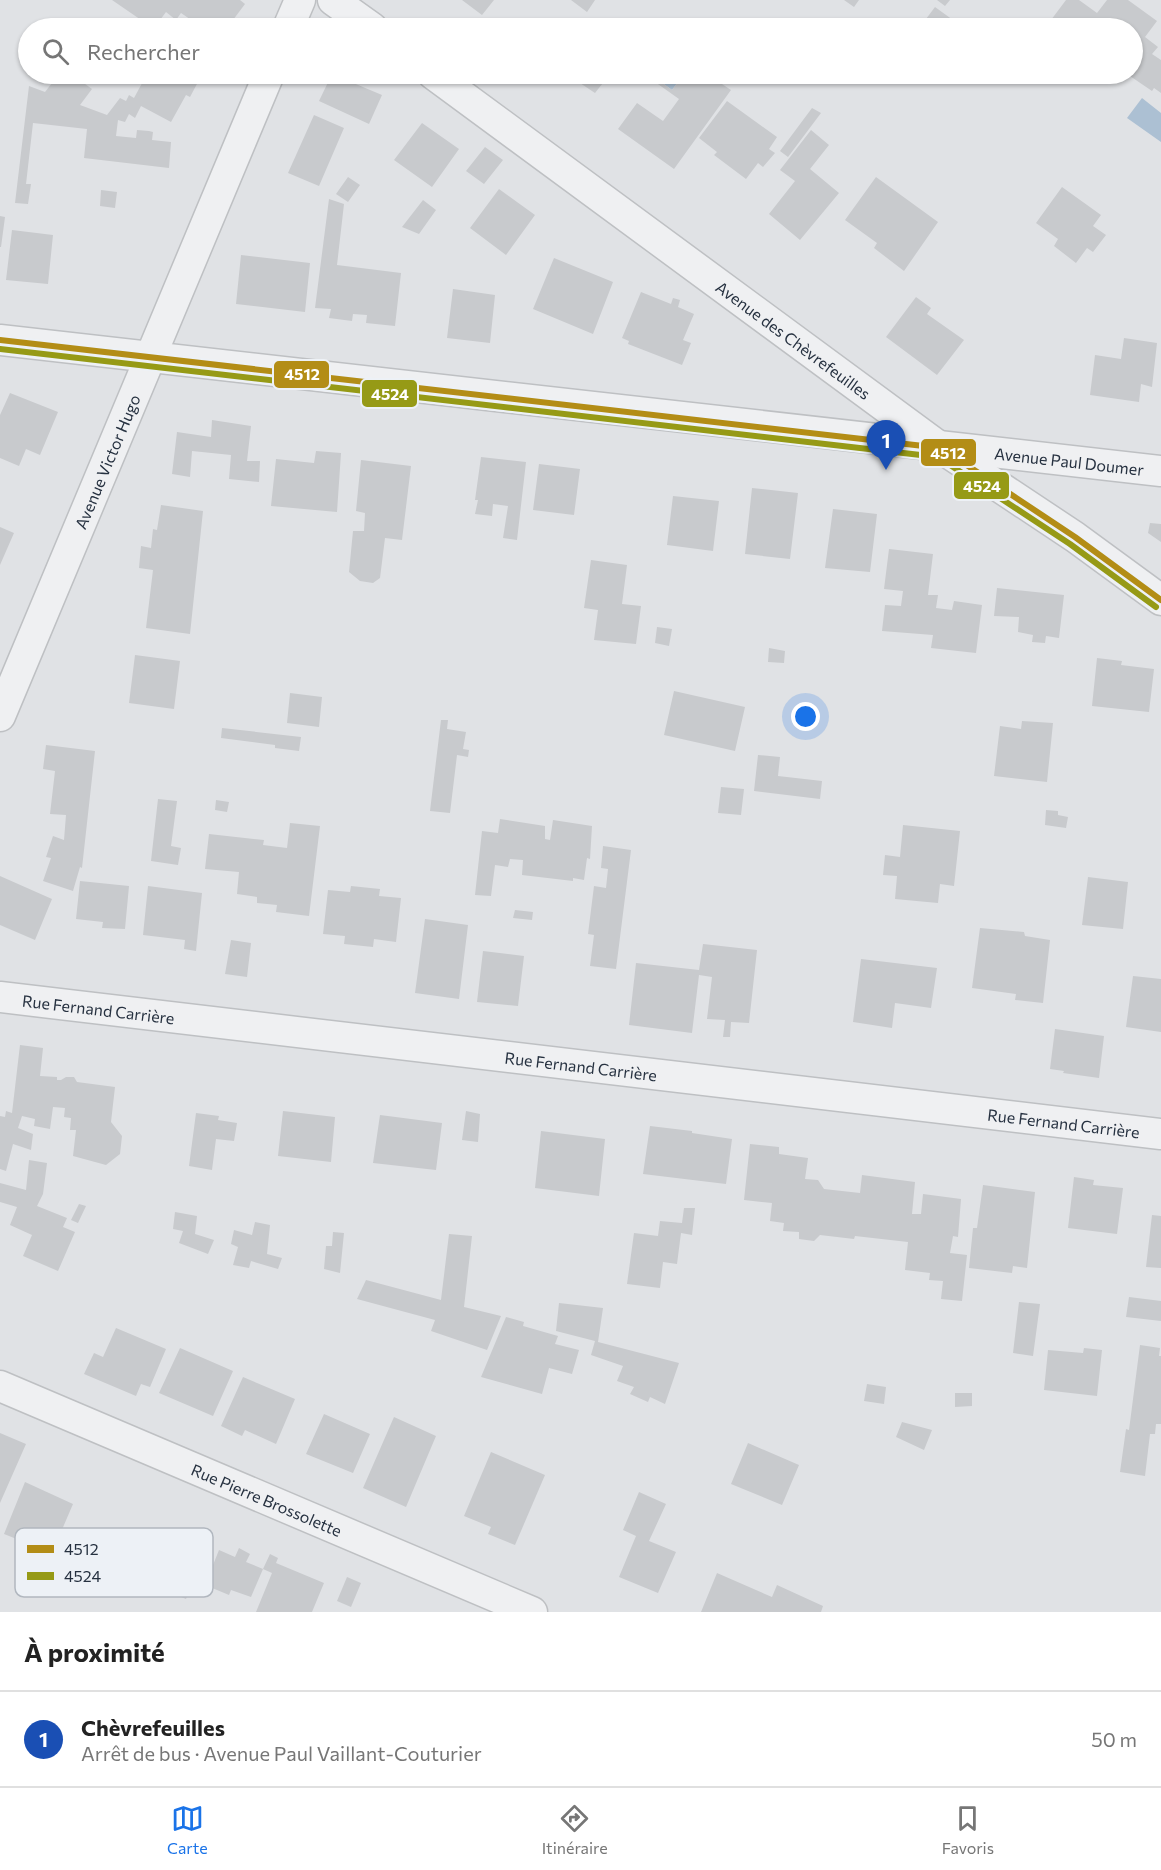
<!DOCTYPE html>
<html lang="fr">
<head>
<meta charset="utf-8">
<style>
	:root { --surface:#fff; --page:#f2f2f2; --text:#222; --muted:#767676; --line:#e0e0e0; --accent:#1a73e8 }
	body { margin:0; font-family:Commissioner,sans-serif; background:var(--page); color:var(--text) }
	.you { position:absolute; left:806px; top:717px; width:21px; height:21px; margin:-15px; border:4px solid #fff; border-radius:50%; background:#1a73e8; box-shadow:0 0 0 9px #1a73e833 }
	.badge { display:grid; place-items:center; width:39px; height:39px; border-radius:50%; background:var(--accent); color:#fff; font-size:20px; font-weight:700 }
	.pin { position:absolute; translate:-50% -50px; filter:drop-shadow(0 2px 3px #0008) }
	.pin::after { content:''; position:absolute; top:32px; width:21px; height:18px; background:inherit; clip-path:polygon(0 0,100% 0,50% 100%) }
	.list { margin:0; padding:0; list-style:none }
	h2 { display:flex; justify-content:space-between; align-items:center; height:78px; margin:0; padding:0 24px; font-size:26px }
	h2 small { font-size:20px; font-weight:400; color:var(--muted) }
	.list li { display:grid; grid-template-columns:39px 1fr auto; gap:18px; align-items:center; box-sizing:border-box; height:96px; padding:0 24px; border-top:2px solid var(--line) }
	.list b { display:block; font-size:22px; white-space:nowrap }
	.list p { margin:0; font-size:20px; white-space:nowrap; color:var(--muted) }
	.list em { font-size:20px; font-style:normal; color:var(--muted) }
	.icon { flex:none; width:33px; height:33px; fill:none; stroke:currentColor; stroke-width:2; stroke-linecap:round; stroke-linejoin:round }
	.map { position:relative; flex:none; width:1161px; height:1612px; overflow:hidden }
	.search { position:absolute; background:var(--surface); box-shadow:0 2px 4px #0004; left:18px; right:18px; top:18px; height:66px; display:flex; align-items:center; gap:15px; box-sizing:border-box; padding:0 21px; border-radius:33px; color:var(--muted); font-size:22px }
	.sheet { height:174px; background:var(--surface) }
	nav { display:flex; justify-content:space-around; align-items:center; box-sizing:border-box; height:84px; border-top:2px solid var(--line); background:var(--surface); font-size:16px; color:var(--muted) }
	nav a { display:grid; justify-items:center; gap:3px }
	nav .on { color:var(--accent) }
	.map>svg:first-child { display:block }
</style>
</head>
<body>
<div class="map">
<svg width="1161" height="1612" viewBox="0 0 1161 1612">
	<rect width="100%" height="100%" fill="#e0e2e5"/>
	<path fill="#acc0d3" d="M 661,74 L 684,74 L 672,90 L 657,79 Z
		M 1142,98 L 1161,113 L 1161,142 L 1127,118 Z"/>
	<path fill="#c8cacd" d="M 112,0 L 240,0 L 245,4 L 227,28 L 203,28 L 181,13 L 176,20 L 166,12 L 157,24 L 144,22 Z
		M 462,0 L 494,0 L 482,15 Z
		M 571,0 L 595,0 L 587,12 Z
		M 844,0 L 859,0 L 854,7 Z
		M 937,0 L 950,0 L 945,6 Z
		M 1066,0 L 1079,0 L 1097,13 L 1107,0 L 1128,0 L 1157,21 L 1145,37 L 1158,47 L 1152,54 L 1161,60 L 1161,93 L 1154,88 L 1152,91 L 1127,74 L 1132,74 L 1132,28 L 1095,28 L 1091,25 L 1088,28 L 1045,28 Z
		M 935,7 L 964,28 L 931,28 L 923,23 Z
		M 516,19 L 529,28 L 509,28 Z
		M 582,21 L 593,28 L 576,28 Z
		M 59,74 L 76,74 L 82,78 L 81,81 L 92,89 L 80,105 L 107,115 L 120,98 L 126,101 L 129,95 L 134,98 L 147,74 L 181,74 L 198,82 L 190,97 L 186,95 L 171,122 L 141,106 L 135,118 L 129,114 L 125,122 L 118,120 L 116,136 L 136,138 L 137,130 L 149,131 L 153,132 L 152,140 L 171,142 L 169,168 L 84,158 L 87,129 L 33,123 L 26,184 L 31,184 L 28,204 L 15,203 L 29,86 L 45,92 Z
		M 332,74 L 382,95 L 369,124 L 319,101 Z
		M 577,74 L 610,74 L 595,93 L 577,81 L 580,76 Z
		M 651,74 L 661,74 L 657,79 L 672,90 L 684,74 L 707,74 L 731,90 L 674,169 L 618,129 L 637,103 L 663,121 L 679,99 L 648,77 Z
		M 1105,74 L 1118,74 L 1113,80 Z
		M 727,101 L 777,137 L 769,149 L 775,153 L 763,167 L 758,163 L 746,179 L 714,155 L 717,152 L 699,138 Z
		M 812,108 L 821,113 L 788,157 L 780,151 Z
		M 314,115 L 344,128 L 319,186 L 288,173 Z
		M 422,123 L 459,149 L 432,187 L 394,160 Z
		M 811,130 L 829,145 L 810,169 L 839,193 L 800,240 L 769,214 L 795,181 L 780,170 Z
		M 485,147 L 503,160 L 484,184 L 466,171 Z
		M 348,177 L 360,185 L 348,202 L 336,194 Z
		M 876,177 L 938,222 L 904,271 L 874,248 L 877,243 L 845,220 Z
		M 1062,187 L 1101,215 L 1093,226 L 1106,235 L 1093,252 L 1087,248 L 1076,263 L 1054,246 L 1058,239 L 1036,223 Z
		M 499,189 L 535,215 L 506,255 L 470,228 Z
		M 101,190 L 117,192 L 115,208 L 100,206 Z
		M 329,199 L 344,204 L 337,265 L 401,273 L 395,326 L 366,323 L 367,315 L 353,314 L 352,321 L 329,318 L 331,309 L 315,308 Z
		M 423,200 L 436,210 L 419,234 L 402,227 Z
		M 0,216 L 5,217 L 1,247 L 0,247 Z
		M 12,230 L 53,235 L 48,284 L 6,280 Z
		M 241,255 L 310,263 L 305,312 L 236,304 Z
		M 554,258 L 613,282 L 593,334 L 533,309 Z
		M 453,289 L 495,295 L 490,343 L 447,338 Z
		M 641,292 L 671,304 L 673,298 L 680,300 L 678,307 L 694,314 L 683,340 L 691,343 L 682,365 L 628,344 L 629,341 L 622,338 Z
		M 916,297 L 931,308 L 927,314 L 964,340 L 937,375 L 886,337 Z
		M 1124,338 L 1157,343 L 1152,387 L 1141,384 L 1139,402 L 1090,395 L 1095,355 L 1121,359 Z
		M 10,393 L 58,412 L 40,455 L 26,449 L 19,466 L 0,458 L 0,415 Z
		M 212,420 L 251,426 L 247,461 L 260,461 L 259,482 L 229,479 L 231,455 L 192,451 L 190,477 L 172,474 L 177,432 L 211,437 Z
		M 316,451 L 341,453 L 337,512 L 271,506 L 276,459 L 314,463 Z
		M 481,457 L 526,462 L 517,540 L 503,538 L 508,506 L 493,504 L 492,516 L 475,514 L 478,500 L 475,500 Z
		M 361,460 L 411,466 L 402,540 L 385,538 L 380,578 L 373,583 L 360,581 L 349,572 L 353,531 L 364,531 L 365,513 L 356,511 Z
		M 539,464 L 580,469 L 574,515 L 533,510 Z
		M 752,488 L 798,493 L 790,559 L 745,554 Z
		M 673,496 L 719,501 L 713,551 L 667,545 Z
		M 161,505 L 203,511 L 190,634 L 146,628 L 153,570 L 139,568 L 141,546 L 151,548 L 153,529 L 157,530 Z
		M 833,509 L 877,514 L 870,572 L 825,568 Z
		M 1150,523 L 1161,524 L 1161,542 L 1148,533 Z
		M 0,527 L 14,533 L 0,565 Z
		M 889,549 L 933,554 L 928,595 L 938,595 L 936,608 L 952,610 L 954,601 L 982,605 L 976,653 L 931,648 L 933,635 L 882,631 L 885,605 L 901,606 L 903,591 L 884,589 Z
		M 591,560 L 627,565 L 622,604 L 641,606 L 636,644 L 594,640 L 598,610 L 584,608 Z
		M 997,588 L 1064,595 L 1059,638 L 1046,636 L 1045,643 L 1032,642 L 1033,635 L 1018,632 L 1019,617 L 994,616 Z
		M 657,627 L 672,629 L 669,646 L 655,643 Z
		M 769,648 L 785,651 L 784,663 L 768,662 Z
		M 135,655 L 180,661 L 174,709 L 129,703 Z
		M 1097,658 L 1122,661 L 1121,665 L 1154,669 L 1149,712 L 1092,706 Z
		M 674,691 L 745,707 L 735,751 L 664,735 Z
		M 290,693 L 322,697 L 319,727 L 287,723 Z
		M 441,720 L 448,720 L 447,729 L 466,732 L 463,749 L 469,750 L 468,757 L 457,755 L 450,813 L 430,811 Z
		M 1022,721 L 1053,723 L 1047,782 L 994,776 L 1000,726 L 1021,729 Z
		M 222,728 L 301,737 L 299,751 L 275,748 L 275,745 L 221,738 Z
		M 46,745 L 95,751 L 82,868 L 80,867 L 73,891 L 43,881 L 51,858 L 46,857 L 53,836 L 64,840 L 66,815 L 50,814 L 55,771 L 43,769 Z
		M 758,755 L 780,757 L 778,776 L 822,781 L 820,799 L 754,791 Z
		M 721,787 L 744,789 L 741,815 L 718,813 Z
		M 158,799 L 177,801 L 171,846 L 181,848 L 178,865 L 151,861 Z
		M 216,800 L 229,802 L 227,812 L 215,810 Z
		M 1046,810 L 1058,811 L 1058,815 L 1068,817 L 1066,828 L 1045,825 Z
		M 500,819 L 545,826 L 545,839 L 550,840 L 553,820 L 592,826 L 590,859 L 587,858 L 584,880 L 573,878 L 573,881 L 522,875 L 523,860 L 510,859 L 508,867 L 495,865 L 491,896 L 475,895 L 482,831 L 498,833 Z
		M 290,823 L 320,826 L 309,916 L 276,912 L 277,905 L 257,903 L 257,897 L 237,894 L 239,872 L 205,869 L 209,834 L 264,840 L 263,845 L 287,848 Z
		M 903,825 L 960,831 L 954,886 L 940,884 L 938,903 L 895,899 L 897,876 L 883,875 L 885,855 L 900,857 Z
		M 603,846 L 631,850 L 616,969 L 590,966 L 594,935 L 588,934 L 594,886 L 606,888 L 608,869 L 601,868 Z
		M 0,876 L 52,899 L 35,940 L 0,925 Z
		M 1088,877 L 1128,882 L 1123,929 L 1082,925 Z
		M 80,881 L 129,886 L 125,929 L 102,928 L 103,922 L 76,919 Z
		M 148,886 L 202,893 L 196,951 L 184,949 L 185,940 L 143,935 Z
		M 351,886 L 380,889 L 379,896 L 401,898 L 396,942 L 374,939 L 373,947 L 344,944 L 345,936 L 323,934 L 328,890 L 350,892 Z
		M 515,910 L 533,912 L 532,920 L 513,918 Z
		M 425,919 L 468,925 L 459,999 L 415,993 Z
		M 980,928 L 1024,932 L 1025,936 L 1050,940 L 1043,1003 L 1015,1000 L 1016,994 L 972,988 Z
		M 231,940 L 251,943 L 247,977 L 225,974 Z
		M 703,944 L 757,950 L 749,1023 L 731,1022 L 730,1037 L 723,1037 L 725,1020 L 707,1019 L 712,977 L 699,975 L 692,1033 L 629,1025 L 636,963 L 699,970 Z
		M 483,951 L 524,956 L 518,1006 L 477,1002 Z
		M 861,959 L 937,968 L 931,1008 L 895,1003 L 892,1028 L 853,1022 Z
		M 1133,976 L 1161,979 L 1161,1032 L 1126,1027 Z
		M 1055,1029 L 1104,1036 L 1099,1078 L 1063,1073 L 1064,1071 L 1050,1069 Z
		M 20,1045 L 43,1048 L 40,1076 L 57,1077 L 57,1080 L 61,1080 L 66,1077 L 74,1077 L 77,1082 L 115,1087 L 111,1122 L 122,1136 L 120,1154 L 106,1165 L 73,1156 L 76,1130 L 70,1130 L 71,1118 L 64,1117 L 65,1108 L 53,1107 L 50,1129 L 34,1126 L 35,1119 L 22,1116 L 18,1128 L 33,1134 L 31,1150 L 13,1144 L 6,1171 L 0,1169 L 0,1116 L 5,1117 L 6,1111 L 12,1113 Z
		M 283,1111 L 335,1117 L 331,1162 L 278,1156 Z
		M 466,1111 L 480,1114 L 478,1142 L 462,1140 Z
		M 196,1113 L 219,1116 L 218,1120 L 237,1123 L 234,1141 L 216,1139 L 212,1170 L 189,1166 Z
		M 380,1115 L 442,1123 L 436,1170 L 373,1163 Z
		M 650,1126 L 692,1131 L 692,1133 L 732,1139 L 726,1184 L 643,1174 Z
		M 541,1131 L 605,1139 L 599,1196 L 535,1188 Z
		M 750,1144 L 779,1147 L 779,1154 L 808,1158 L 805,1179 L 818,1180 L 824,1189 L 860,1193 L 862,1175 L 915,1182 L 912,1214 L 921,1214 L 923,1194 L 961,1199 L 958,1237 L 953,1236 L 950,1253 L 967,1255 L 962,1301 L 941,1299 L 943,1281 L 929,1280 L 930,1273 L 905,1270 L 908,1242 L 855,1236 L 854,1239 L 820,1235 L 814,1241 L 799,1239 L 799,1232 L 783,1231 L 784,1223 L 770,1221 L 772,1203 L 744,1200 Z
		M 29,1160 L 47,1163 L 43,1194 L 37,1206 L 67,1218 L 63,1227 L 75,1232 L 58,1271 L 23,1256 L 32,1235 L 10,1225 L 17,1207 L 0,1202 L 0,1183 L 26,1190 Z
		M 1074,1177 L 1094,1180 L 1093,1185 L 1123,1188 L 1117,1234 L 1068,1228 Z
		M 983,1185 L 1035,1192 L 1027,1268 L 1013,1266 L 1012,1273 L 969,1268 L 973,1228 L 977,1228 Z
		M 79,1204 L 86,1206 L 78,1223 L 71,1220 Z
		M 684,1208 L 695,1208 L 692,1235 L 681,1233 L 677,1264 L 663,1262 L 660,1288 L 627,1284 L 634,1233 L 658,1236 L 660,1221 L 682,1223 Z
		M 175,1212 L 197,1216 L 195,1234 L 214,1240 L 208,1254 L 179,1243 L 183,1231 L 173,1229 Z
		M 1152,1215 L 1161,1216 L 1161,1268 L 1146,1267 Z
		M 255,1222 L 270,1225 L 267,1254 L 282,1258 L 278,1269 L 251,1261 L 249,1268 L 233,1265 L 238,1247 L 231,1244 L 234,1230 L 252,1235 Z
		M 333,1232 L 344,1233 L 340,1273 L 324,1269 L 326,1246 L 332,1246 Z
		M 449,1234 L 472,1236 L 464,1307 L 501,1316 L 487,1350 L 431,1331 L 435,1320 L 357,1299 L 366,1280 L 441,1300 Z
		M 1129,1297 L 1161,1301 L 1161,1321 L 1126,1317 Z
		M 1019,1302 L 1040,1304 L 1033,1356 L 1013,1353 Z
		M 559,1303 L 603,1308 L 598,1342 L 679,1363 L 665,1404 L 650,1397 L 648,1402 L 630,1394 L 634,1387 L 617,1381 L 623,1366 L 591,1355 L 595,1341 L 556,1331 Z
		M 506,1317 L 524,1322 L 523,1326 L 558,1336 L 555,1344 L 579,1350 L 572,1374 L 549,1368 L 542,1394 L 481,1377 Z
		M 116,1328 L 166,1349 L 150,1387 L 141,1384 L 136,1396 L 84,1374 L 94,1353 L 103,1357 Z
		M 1140,1345 L 1160,1348 L 1159,1356 L 1161,1356 L 1161,1424 L 1156,1424 L 1155,1434 L 1150,1434 L 1145,1476 L 1120,1472 L 1126,1429 L 1129,1430 Z
		M 180,1348 L 233,1371 L 213,1416 L 159,1393 Z
		M 1084,1348 L 1102,1350 L 1097,1396 L 1044,1390 L 1048,1350 L 1083,1353 Z
		M 243,1377 L 295,1399 L 276,1444 L 245,1430 L 242,1436 L 221,1426 Z
		M 867,1384 L 886,1387 L 884,1404 L 864,1401 Z
		M 955,1393 L 972,1393 L 972,1406 L 955,1407 Z
		M 324,1414 L 370,1434 L 353,1473 L 306,1454 Z
		M 394,1417 L 436,1436 L 406,1507 L 363,1488 Z
		M 902,1422 L 932,1430 L 924,1450 L 896,1437 Z
		M 0,1433 L 26,1444 L 0,1503 Z
		M 748,1443 L 799,1465 L 782,1505 L 731,1484 Z
		M 491,1452 L 545,1475 L 515,1545 L 488,1534 L 491,1527 L 464,1516 Z
		M 25,1482 L 73,1504 L 52,1553 L 4,1534 Z
		M 639,1492 L 666,1504 L 649,1541 L 676,1552 L 658,1593 L 619,1577 L 636,1536 L 623,1530 Z
		M 163,1530 L 207,1548 L 186,1599 L 142,1581 Z
		M 239,1548 L 250,1554 L 246,1562 L 263,1569 L 251,1597 L 231,1590 L 229,1595 L 205,1585 L 219,1550 L 235,1557 Z
		M 270,1554 L 278,1558 L 276,1563 L 324,1583 L 312,1612 L 256,1612 L 272,1573 L 263,1569 Z
		M 717,1573 L 772,1597 L 777,1585 L 823,1606 L 821,1612 L 701,1612 Z
		M 347,1577 L 361,1583 L 351,1607 L 337,1601 Z"/>
	<g fill="none" stroke-linecap="round" stroke-linejoin="round">
		<defs>
			<g id="street">
				<path d="M 333,0 L 372,28"/>
				<path d="M 288,28 L 300,0"/>
				<path id="s1" d="M 433,74 L 941,448 L 1075,537 L 1161,600"/>
				<path id="s2" d="M 0,340 L 1161,471"/>
				<path id="s3" d="M 0,716 L 269,74"/>
				<path id="s4" d="M 0,997 L 1161,1134"/>
				<path id="s5" d="M 0,1386 L 532,1612"/>
			</g>
		</defs>
		<use href="#street" stroke="#bec0c3" stroke-width="33"/>
		<use href="#street" stroke="#eff0f2" stroke-width="30"/>
		<defs>
			<path id="bus-1" d="M 0,340 L 941,448 L 1075,537 L 1161,600"/>
			<path id="bus-2" d="M 0,349 L 938,457 L 1070,544 L 1156,607"/>
		</defs>
		<use href="#bus-1" stroke="#edf1f6" stroke-width="10"/>
		<use href="#bus-2" stroke="#edf1f6" stroke-width="10"/>
		<use href="#bus-1" stroke="#b38d16" stroke-width="6"/>
		<use href="#bus-2" stroke="#969a16" stroke-width="6"/>
	</g>
	<g text-anchor="middle" dominant-baseline="central" stroke-width="6" stroke-linejoin="round" paint-order="stroke">
		<g font-size="16" fill="#263140" stroke="#edf1f6">
			<text stroke="none"><textPath href="#s1" startOffset="448">Avenue des Chèvrefeuilles</textPath></text>
			<text stroke="none"><textPath href="#s3" startOffset="276">Avenue Victor Hugo</textPath></text>
			<text stroke="none"><textPath href="#s2" startOffset="1076">Avenue Paul Doumer</textPath></text>
			<text stroke="none"><textPath href="#s4" startOffset="99">Rue Fernand Carrière</textPath></text>
			<text stroke="none"><textPath href="#s4" startOffset="585">Rue Fernand Carrière</textPath></text>
			<text stroke="none"><textPath href="#s4" startOffset="1071">Rue Fernand Carrière</textPath></text>
			<text stroke="none"><textPath href="#s5" startOffset="290">Rue Pierre Brossolette</textPath></text>
		</g>
	</g>
	<rect x="15" y="1528" width="198" height="69" rx="9" fill="#edf1f6" stroke="#b1b7bf" stroke-width="1.5"/>
	<rect x="27" y="1545" width="27" height="8" fill="#b38d16"/>
	<rect x="27" y="1572" width="27" height="8" fill="#969a16"/>
	<g font-size="16" fill="#263140">
		<text x="64" y="1555">4512</text>
		<text x="64" y="1582">4524</text>
	</g>
	<g stroke="#edf1f6" stroke-width="2">
		<rect x="273" y="360" width="57" height="29" rx="6" fill="#b38d16"/>
		<rect x="361" y="379" width="57" height="29" rx="6" fill="#969a16"/>
		<rect x="920" y="438" width="57" height="29" rx="6" fill="#b38d16"/>
		<rect x="953" y="471" width="57" height="29" rx="6" fill="#969a16"/>
	</g>
	<g font-size="16" text-anchor="middle" font-weight="bold" fill="#fff">
		<text x="302" y="380">4512</text>
		<text x="390" y="400">4524</text>
		<text x="948" y="459">4512</text>
		<text x="982" y="492">4524</text>
	</g>
</svg>
<div class="you"></div>
<div class="pin badge" style="left:886px;top:470px;background:#1a4fb4">1</div>
<div class="search"><svg class="icon" aria-label="search" viewBox="0 0 24 24"><circle cx="10" cy="10" r="6"/><path d="M15 15l6 6"/></svg>Rechercher</div>
</div>
<section class="sheet">
<h2>À proximité<small></small></h2>
<ul class="list">
<li><span class="badge" style="background:#1a4fb4">1</span><div><b>Chèvrefeuilles</b><p>Arrêt de bus · Avenue Paul Vaillant-Couturier</p></div><em>50 m</em></li>
</ul>
</section>
<nav>
<a class="on"><svg class="icon" aria-label="map" viewBox="0 0 24 24"><path d="M3 6l6-2 6 2 6-2v14l-6 2-6-2-6 2zM9 4v14M15 6v14"/></svg>Carte</a>
<a><svg class="icon" aria-label="directions" viewBox="0 0 24 24"><path d="M12 3l9 9-9 9-9-9zM9 14v-3h6M13 9l2 2-2 2"/></svg>Itinéraire</a>
<a><svg class="icon" aria-label="saved" viewBox="0 0 24 24"><path d="M7 4h10v16l-5-4-5 4z"/></svg>Favoris</a>
</nav>
</body>
</html>
